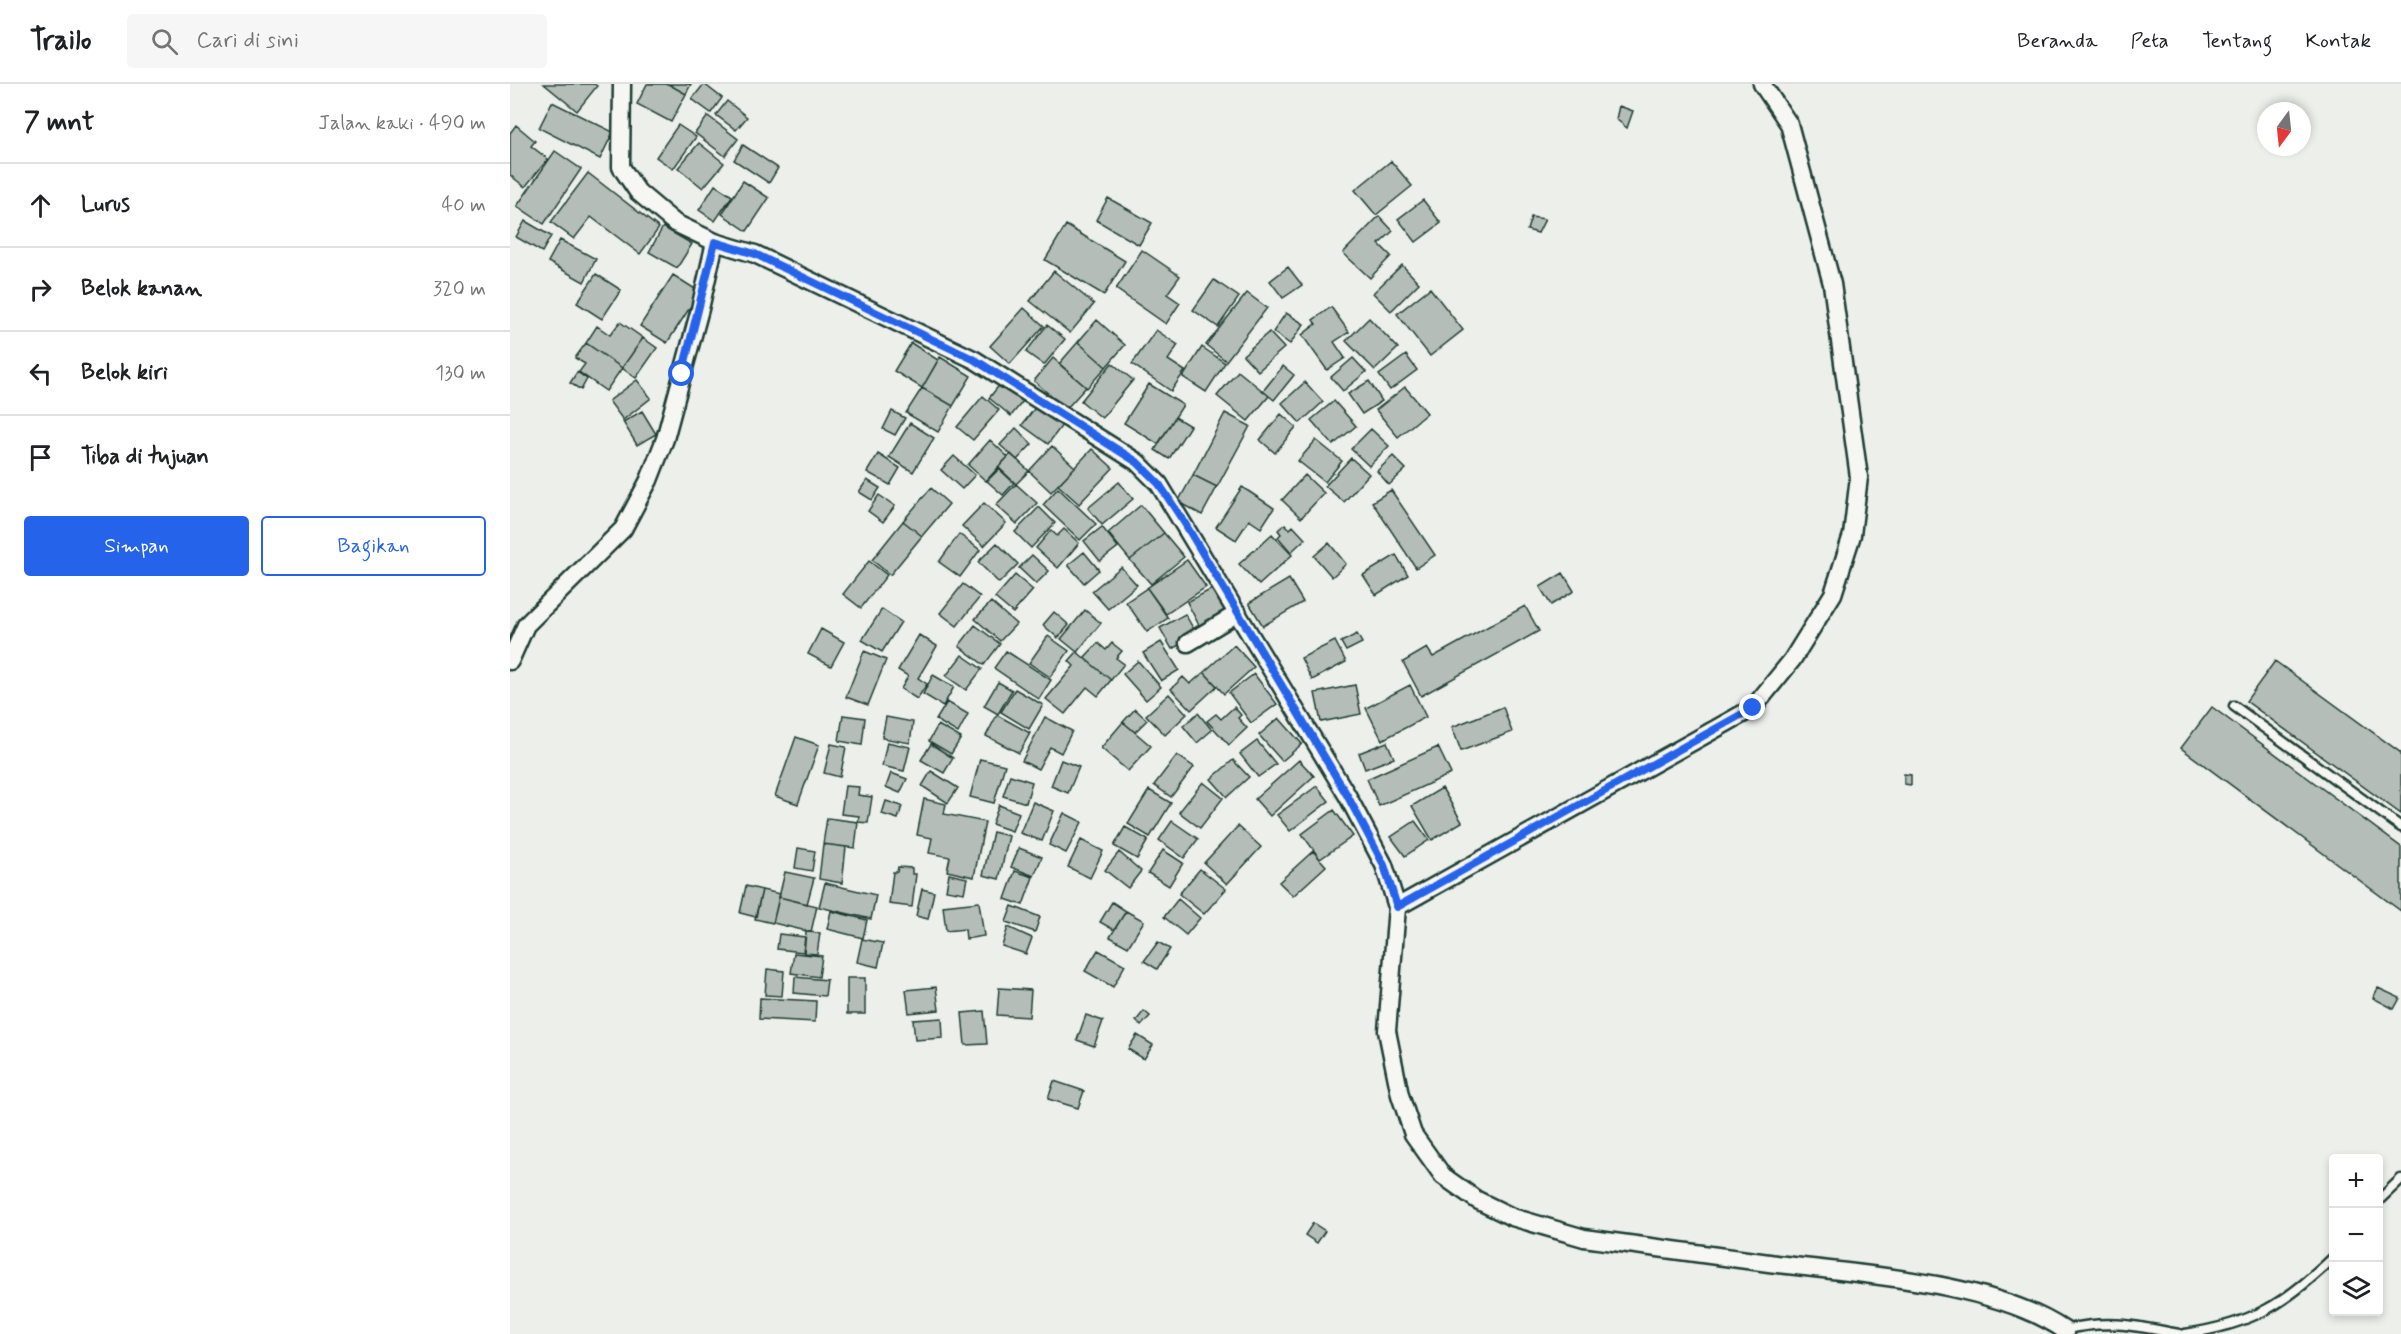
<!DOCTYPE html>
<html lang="id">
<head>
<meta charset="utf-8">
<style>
	:root { --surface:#fff; --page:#f6f6f6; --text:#202124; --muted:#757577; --line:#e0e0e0; --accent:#2563eb }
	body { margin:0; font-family:Mynerve,sans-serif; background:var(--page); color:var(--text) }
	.controls { position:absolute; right:18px; bottom:18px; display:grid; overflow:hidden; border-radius:6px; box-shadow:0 3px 9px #0003 }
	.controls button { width:54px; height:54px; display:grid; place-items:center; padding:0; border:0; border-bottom:2px solid var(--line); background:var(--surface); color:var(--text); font:30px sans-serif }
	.compass { position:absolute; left:1747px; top:18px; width:54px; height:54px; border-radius:50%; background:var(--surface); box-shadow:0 3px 9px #0003; rotate:195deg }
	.stop { position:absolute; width:18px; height:18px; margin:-14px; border:4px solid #2563eb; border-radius:50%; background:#fff }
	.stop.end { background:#2563eb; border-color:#fff; box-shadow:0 2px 6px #0008 }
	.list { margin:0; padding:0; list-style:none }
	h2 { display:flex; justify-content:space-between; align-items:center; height:78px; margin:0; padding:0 24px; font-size:26px }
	h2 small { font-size:20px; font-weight:400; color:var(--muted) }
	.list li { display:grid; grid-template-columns:39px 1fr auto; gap:18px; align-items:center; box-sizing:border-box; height:84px; padding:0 24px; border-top:2px solid var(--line) }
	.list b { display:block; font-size:22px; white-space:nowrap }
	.list em { font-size:20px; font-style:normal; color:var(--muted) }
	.actions { display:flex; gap:12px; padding:18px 24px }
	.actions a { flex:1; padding:14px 0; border:2px solid var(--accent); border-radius:6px; text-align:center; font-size:21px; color:var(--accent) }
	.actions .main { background:var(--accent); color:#fff }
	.icon { flex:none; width:33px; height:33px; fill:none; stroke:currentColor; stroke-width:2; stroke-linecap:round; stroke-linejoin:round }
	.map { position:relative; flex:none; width:1891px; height:1250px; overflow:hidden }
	header { display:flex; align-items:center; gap:36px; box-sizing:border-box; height:84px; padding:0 30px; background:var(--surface); border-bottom:2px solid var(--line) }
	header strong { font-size:28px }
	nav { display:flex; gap:33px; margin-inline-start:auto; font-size:21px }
	.search { width:420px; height:54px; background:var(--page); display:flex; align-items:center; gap:15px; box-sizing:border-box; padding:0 21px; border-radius:6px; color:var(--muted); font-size:22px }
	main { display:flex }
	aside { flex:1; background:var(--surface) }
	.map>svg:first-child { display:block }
</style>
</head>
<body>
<header>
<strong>Trailo</strong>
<div class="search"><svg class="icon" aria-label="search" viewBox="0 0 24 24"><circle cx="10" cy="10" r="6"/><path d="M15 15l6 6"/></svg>Cari di sini</div>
<nav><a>Beranda</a><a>Peta</a><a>Tentang</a><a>Kontak</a></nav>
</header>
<main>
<aside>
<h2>7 mnt<small>Jalan kaki · 490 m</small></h2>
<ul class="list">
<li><svg class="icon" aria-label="ahead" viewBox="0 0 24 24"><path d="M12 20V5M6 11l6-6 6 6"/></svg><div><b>Lurus</b></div><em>40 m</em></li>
<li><svg class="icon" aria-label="right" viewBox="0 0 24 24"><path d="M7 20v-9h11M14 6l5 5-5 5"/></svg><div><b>Belok kanan</b></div><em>320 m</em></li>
<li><svg class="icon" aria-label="left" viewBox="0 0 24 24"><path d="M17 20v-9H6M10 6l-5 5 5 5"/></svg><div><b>Belok kiri</b></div><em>130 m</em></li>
<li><svg class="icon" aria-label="arrive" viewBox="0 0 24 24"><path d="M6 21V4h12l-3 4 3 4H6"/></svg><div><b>Tiba di tujuan</b></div></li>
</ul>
<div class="actions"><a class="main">Simpan</a><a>Bagikan</a></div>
</aside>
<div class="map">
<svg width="1891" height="1250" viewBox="0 0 1891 1250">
	<rect width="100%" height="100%" fill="#edefea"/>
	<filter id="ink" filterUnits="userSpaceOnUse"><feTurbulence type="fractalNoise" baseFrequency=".0167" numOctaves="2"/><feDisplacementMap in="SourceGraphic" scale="12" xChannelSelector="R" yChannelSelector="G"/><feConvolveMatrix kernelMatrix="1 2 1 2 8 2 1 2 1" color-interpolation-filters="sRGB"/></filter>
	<g filter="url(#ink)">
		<path fill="#b4bdb8" stroke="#1f3d34" stroke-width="1.5" d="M 34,0 L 84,0 L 87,2 L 67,27 Z
			M 137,0 L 158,0 L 176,10 L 161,38 L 127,20 Z
			M 158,0 L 181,0 L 176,10 Z
			M 194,0 L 212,14 L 201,29 L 182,15 Z
			M 217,17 L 237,33 L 226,46 L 206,31 Z
			M 42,18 L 103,48 L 90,75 L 29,44 Z
			M 1109,22 L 1123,27 L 1117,44 L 1106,35 Z
			M 198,32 L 228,55 L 215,72 L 185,49 Z
			M 6,41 L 25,57 L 21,62 L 38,75 L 15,103 L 0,91 L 0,49 Z
			M 168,41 L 186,53 L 163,85 L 146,73 Z
			M 189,59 L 214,79 L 193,104 L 168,84 Z
			M 233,61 L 268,84 L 259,99 L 224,76 Z
			M 45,67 L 71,85 L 34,140 L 7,122 Z
			M 881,77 L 902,102 L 866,131 L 845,106 Z
			M 78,89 L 149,144 L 130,170 L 81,133 L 64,155 L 41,138 Z
			M 233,97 L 259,114 L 237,147 L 212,130 Z
			M 205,101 L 222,112 L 205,137 L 189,126 Z
			M 598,114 L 642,139 L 629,161 L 586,136 Z
			M 913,116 L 931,139 L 906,158 L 888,135 Z
			M 869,132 L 883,147 L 869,160 L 881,172 L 860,194 L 833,169 Z
			M 1021,133 L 1035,135 L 1028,149 L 1017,146 Z
			M 15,137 L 41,152 L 32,168 L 6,153 Z
			M 556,141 L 615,177 L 594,211 L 535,176 Z
			M 153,143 L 182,160 L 167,184 L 139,168 Z
			M 50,156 L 86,175 L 74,198 L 38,178 Z
			M 632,166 L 670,192 L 657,210 L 670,219 L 656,240 L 606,205 Z
			M 892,181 L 909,199 L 881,227 L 863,209 Z
			M 778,183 L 792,201 L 773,214 L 760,197 Z
			M 544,187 L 584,220 L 560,249 L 520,217 Z
			M 86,190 L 111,206 L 92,235 L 67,219 Z
			M 163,191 L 190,208 L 157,259 L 130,242 Z
			M 704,196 L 729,213 L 708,243 L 683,226 Z
			M 920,204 L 953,246 L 920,272 L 887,230 Z
			M 737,209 L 757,224 L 716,277 L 696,261 Z
			M 821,223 L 839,248 L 824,258 L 835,274 L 817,286 L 792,251 L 806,240 L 803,236 Z
			M 514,224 L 534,242 L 500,280 L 480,262 Z
			M 776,229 L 794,240 L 780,260 L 763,248 Z
			M 859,234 L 888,264 L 865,286 L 836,257 Z
			M 587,236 L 615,261 L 596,283 L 568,258 Z
			M 110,238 L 133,254 L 112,284 L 76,259 L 87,242 L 100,251 Z
			M 537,241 L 555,255 L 534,281 L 516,268 Z
			M 646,246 L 668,261 L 658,276 L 675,287 L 661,307 L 622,280 Z
			M 759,248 L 774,264 L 748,287 L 733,271 Z
			M 133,254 L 147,264 L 126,294 L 112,284 Z
			M 568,258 L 596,283 L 577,304 L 549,280 Z
			M 76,259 L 112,284 L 96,307 L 69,288 L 75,280 L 65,274 Z
			M 401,259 L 428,276 L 412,304 L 384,287 Z
			M 692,263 L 715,279 L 696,308 L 673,293 Z
			M 896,271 L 907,286 L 880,306 L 869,291 Z
			M 430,273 L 461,292 L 443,322 L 412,304 Z
			M 543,274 L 576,303 L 556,325 L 524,297 Z
			M 843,274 L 856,288 L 833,307 L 821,293 Z
			M 602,279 L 623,296 L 592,334 L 571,317 Z
			M 773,282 L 784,291 L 764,316 L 753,307 Z
			M 728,287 L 759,312 L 738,337 L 707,312 Z
			M 67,288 L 77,295 L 71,306 L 60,299 Z
			M 127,296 L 141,314 L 113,336 L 99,317 Z
			M 859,297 L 872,317 L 852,330 L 838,310 Z
			M 795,298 L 813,318 L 790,339 L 772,319 Z
			M 491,299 L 513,317 L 501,332 L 479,314 Z
			M 639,300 L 673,321 L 648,360 L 614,339 Z
			M 895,303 L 917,329 L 888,353 L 866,326 Z
			M 412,304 L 443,322 L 428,348 L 396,329 Z
			M 473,312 L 489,326 L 463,356 L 447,343 Z
			M 824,317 L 846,342 L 823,361 L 801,336 Z
			M 527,321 L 553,340 L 538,360 L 512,341 Z
			M 132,327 L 146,350 L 127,361 L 113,338 Z
			M 382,327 L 395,334 L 385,351 L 373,345 Z
			M 715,329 L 740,342 L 707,403 L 683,391 Z
			M 771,330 L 786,343 L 765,369 L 750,356 Z
			M 665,333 L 680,342 L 659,375 L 645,366 Z
			M 400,339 L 424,354 L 403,388 L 379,373 Z
			M 506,344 L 522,360 L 507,376 L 490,361 Z
			M 861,345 L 879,362 L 859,382 L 841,365 Z
			M 480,356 L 498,373 L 476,397 L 458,381 Z
			M 806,356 L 832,377 L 815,398 L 788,377 Z
			M 542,362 L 565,383 L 541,408 L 519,387 Z
			M 582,365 L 603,384 L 569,420 L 548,401 Z
			M 368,370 L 390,384 L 380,401 L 357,388 Z
			M 501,370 L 519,387 L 506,400 L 488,383 Z
			M 444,372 L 465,391 L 452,405 L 431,386 Z
			M 883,372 L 896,385 L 879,401 L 867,387 Z
			M 841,374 L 859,390 L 834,418 L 815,402 Z
			M 489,385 L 504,399 L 493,411 L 477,397 Z
			M 683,391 L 707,403 L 692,431 L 668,418 Z
			M 795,391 L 814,409 L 791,434 L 772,416 Z
			M 357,396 L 370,404 L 362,416 L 349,408 Z
			M 609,398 L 623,415 L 592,441 L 578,424 Z
			M 506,400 L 527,419 L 507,440 L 486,421 Z
			M 732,403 L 764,424 L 751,444 L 739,436 L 726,456 L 706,443 Z
			M 421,404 L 439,420 L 412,452 L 393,437 Z
			M 548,404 L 586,440 L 570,456 L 533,421 Z
			M 881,406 L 925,471 L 906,484 L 862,418 Z
			M 369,411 L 385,422 L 373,438 L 358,427 Z
			M 474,419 L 496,439 L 474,462 L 452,442 Z
			M 631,421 L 654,449 L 620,476 L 598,449 Z
			M 529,423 L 545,439 L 521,464 L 505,448 Z
			M 393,437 L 412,452 L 380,491 L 362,476 Z
			M 775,440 L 780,445 L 783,442 L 795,455 L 781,468 L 768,453 L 771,450 L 768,446 Z
			M 592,443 L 608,463 L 590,477 L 574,457 Z
			M 554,445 L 569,459 L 548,484 L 526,464 L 541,446 L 547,452 Z
			M 654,449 L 674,473 L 641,500 L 620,476 Z
			M 449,450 L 470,466 L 450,493 L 429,478 Z
			M 762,450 L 782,471 L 749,501 L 729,480 Z
			M 487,459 L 508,480 L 489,499 L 468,478 Z
			M 819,459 L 836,480 L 822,493 L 804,472 Z
			M 574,468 L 589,486 L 574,499 L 558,481 Z
			M 522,471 L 539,487 L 526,500 L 509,484 Z
			M 886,471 L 898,491 L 866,511 L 853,491 Z
			M 677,476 L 696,503 L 656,530 L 637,504 Z
			M 359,477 L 377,491 L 351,524 L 333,510 Z
			M 611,483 L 627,501 L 598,525 L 582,507 Z
			M 1053,489 L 1064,507 L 1041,521 L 1030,503 Z
			M 505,491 L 523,506 L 503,529 L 485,514 Z
			M 779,495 L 793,518 L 753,542 L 739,519 Z
			M 453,500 L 470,513 L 447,542 L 430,529 Z
			M 706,503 L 722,531 L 692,547 L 677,518 Z
			M 637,504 L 658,534 L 637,548 L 616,518 Z
			M 481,518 L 506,540 L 490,557 L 465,535 Z
			M 1015,522 L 1029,547 L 911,612 L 893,578 L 917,564 L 923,573 Z
			M 372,525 L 391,538 L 372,568 L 352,556 Z
			M 575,526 L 591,539 L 567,568 L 551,555 Z
			M 544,528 L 559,541 L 548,554 L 533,541 Z
			M 675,530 L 687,551 L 662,565 L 650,544 Z
			M 465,541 L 490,560 L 474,581 L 449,562 Z
			M 311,545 L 334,558 L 321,582 L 298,570 Z
			M 847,550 L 852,559 L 836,567 L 831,558 Z
			M 409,551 L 427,562 L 408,594 L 417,600 L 407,615 L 391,605 L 398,592 L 388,586 Z
			M 538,552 L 559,567 L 540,593 L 519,579 Z
			M 825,557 L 836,578 L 802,596 L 791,574 Z
			M 651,558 L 669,586 L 651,597 L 633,569 Z
			M 588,559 L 596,566 L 602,559 L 612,567 L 606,574 L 614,580 L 601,596 L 574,574 Z
			M 724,561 L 744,583 L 714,610 L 694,588 Z
			M 354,567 L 376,576 L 358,621 L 336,613 Z
			M 496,567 L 541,596 L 529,615 L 484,584 Z
			M 567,568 L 601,596 L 588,612 L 577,603 L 555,630 L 536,615 L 564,582 L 559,577 Z
			M 452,571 L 472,585 L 456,606 L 436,592 Z
			M 628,577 L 651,603 L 636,616 L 613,590 Z
			M 1765,577 L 1891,669 L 1891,730 L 1736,617 Z
			M 694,588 L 707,602 L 681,626 L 661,605 L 673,593 L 680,600 Z
			M 744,590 L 767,620 L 741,639 L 719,609 Z
			M 423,591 L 444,603 L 433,622 L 413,610 Z
			M 488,598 L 502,606 L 488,630 L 474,622 Z
			M 845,601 L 851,630 L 811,638 L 805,609 Z
			M 900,601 L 916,633 L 872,656 L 856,624 Z
			M 505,605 L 533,621 L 519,645 L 491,628 Z
			M 659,610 L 677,630 L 655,651 L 636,631 Z
			M 437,618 L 458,630 L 448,649 L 426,636 Z
			M 724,623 L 731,631 L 728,634 L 737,644 L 719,661 L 697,637 L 706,630 L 711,635 Z
			M 993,623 L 1002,648 L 951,667 L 942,643 Z
			M 1702,623 L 1891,763 L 1891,827 L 1671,664 Z
			M 625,625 L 637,636 L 625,648 L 613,638 Z
			M 688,629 L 702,646 L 687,659 L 673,642 Z
			M 333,631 L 355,634 L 352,661 L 329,657 Z
			M 487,631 L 520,649 L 509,669 L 476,652 Z
			M 376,633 L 403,638 L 400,659 L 372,654 Z
			M 535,633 L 562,647 L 551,669 L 540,663 L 528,685 L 512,677 Z
			M 769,634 L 792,660 L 772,677 L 749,651 Z
			M 613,638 L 641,662 L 618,687 L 591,664 Z
			M 428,641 L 451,654 L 441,670 L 419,657 Z
			M 286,653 L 309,661 L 288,720 L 265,712 Z
			M 747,657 L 766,680 L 748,693 L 730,670 Z
			M 377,658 L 400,663 L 394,687 L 372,682 Z
			M 877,658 L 884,674 L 855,685 L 849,669 Z
			M 321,660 L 336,663 L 330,693 L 314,689 Z
			M 421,660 L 443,674 L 434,689 L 411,676 Z
			M 928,663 L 941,690 L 869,722 L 857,695 Z
			M 667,671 L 684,683 L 661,713 L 644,701 Z
			M 470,675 L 495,681 L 484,719 L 460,713 Z
			M 551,676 L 569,683 L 558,709 L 541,702 Z
			M 723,676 L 739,693 L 717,713 L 701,695 Z
			M 789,676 L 804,692 L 760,732 L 745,715 Z
			M 421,687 L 448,704 L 438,719 L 412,702 Z
			M 381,689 L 397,695 L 390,709 L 376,703 Z
			M 1394,690 L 1401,691 L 1401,701 L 1394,700 Z
			M 500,691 L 522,698 L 516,719 L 493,712 Z
			M 693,698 L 713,714 L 690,744 L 669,728 Z
			M 335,702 L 349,703 L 348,711 L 362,713 L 358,739 L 348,738 L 349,732 L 331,730 Z
			M 807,702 L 819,717 L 780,747 L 767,731 Z
			M 932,704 L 952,738 L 922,756 L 902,722 Z
			M 639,706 L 661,719 L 640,753 L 618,740 Z
			M 414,715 L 436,720 L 434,730 L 475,738 L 464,793 L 437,787 L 440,773 L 419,769 L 422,754 L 407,751 Z
			M 376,717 L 392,722 L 388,735 L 372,730 Z
			M 523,718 L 544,727 L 532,757 L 510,749 Z
			M 489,721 L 509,729 L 502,747 L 482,740 Z
			M 824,726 L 843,752 L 810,775 L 792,750 Z
			M 554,729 L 572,738 L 556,769 L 539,761 Z
			M 317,734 L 348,738 L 345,764 L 313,760 Z
			M 662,737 L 688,755 L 674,774 L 649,756 Z
			M 905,737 L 919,756 L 895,772 L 881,753 Z
			M 728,742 L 751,763 L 717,800 L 694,779 Z
			M 615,743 L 638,756 L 627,775 L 604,762 Z
			M 483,748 L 499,752 L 489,795 L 473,791 Z
			M 571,756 L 593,767 L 580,794 L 558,783 Z
			M 313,760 L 336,763 L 332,799 L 309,795 Z
			M 288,764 L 305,767 L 302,787 L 285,784 Z
			M 509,764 L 532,773 L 524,792 L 501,783 Z
			M 653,766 L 673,779 L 659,802 L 638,789 Z
			M 803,767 L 816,782 L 783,812 L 769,798 Z
			M 609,768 L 631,787 L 618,804 L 595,786 Z
			M 388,783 L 402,784 L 402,790 L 406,790 L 402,823 L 379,820 L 383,788 L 387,788 Z
			M 690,785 L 716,805 L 694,830 L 669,810 Z
			M 505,787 L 523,793 L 513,821 L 495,815 Z
			M 275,788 L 304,794 L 297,820 L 269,813 Z
			M 439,790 L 457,794 L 454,809 L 436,806 Z
			M 315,799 L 366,811 L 361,835 L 309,823 Z
			M 236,802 L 252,806 L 246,833 L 230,829 Z
			M 412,805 L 424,808 L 418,835 L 406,832 Z
			M 252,806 L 270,810 L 263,839 L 245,835 Z
			M 269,813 L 307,822 L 301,848 L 263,839 Z
			M 668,815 L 690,834 L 676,851 L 654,833 Z
			M 469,818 L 474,852 L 456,855 L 455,845 L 436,847 L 433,822 Z
			M 602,818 L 616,827 L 604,846 L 590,838 Z
			M 502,822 L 530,833 L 525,848 L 496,838 Z
			M 321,827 L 357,836 L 353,854 L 317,845 Z
			M 616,827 L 634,837 L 618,863 L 600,853 Z
			M 498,843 L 522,854 L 516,870 L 492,862 Z
			M 296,848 L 310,849 L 307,870 L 294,869 Z
			M 269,850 L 295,853 L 293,868 L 267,865 Z
			M 352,855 L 373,859 L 368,883 L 347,878 Z
			M 648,858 L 660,865 L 647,885 L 634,877 Z
			M 588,866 L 615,881 L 603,903 L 575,887 Z
			M 284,869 L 312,872 L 309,893 L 281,889 Z
			M 257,885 L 274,887 L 272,912 L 255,911 Z
			M 285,893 L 317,896 L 315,912 L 284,909 Z
			M 337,894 L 355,894 L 355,930 L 337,930 Z
			M 426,903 L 429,926 L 399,929 L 396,906 Z
			M 489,904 L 521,906 L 519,933 L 487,931 Z
			M 1868,904 L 1890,914 L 1884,925 L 1863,914 Z
			M 250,914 L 306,917 L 305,938 L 249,935 Z
			M 474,927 L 477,960 L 455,961 L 452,929 Z
			M 634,927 L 640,932 L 631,942 L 626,937 Z
			M 576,931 L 593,937 L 584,962 L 567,956 Z
			M 432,934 L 433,954 L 405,956 L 403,936 Z
			M 627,951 L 643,961 L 634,975 L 618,965 Z
			M 544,997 L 574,1007 L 568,1024 L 538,1015 Z
			M 803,1139 L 815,1147 L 807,1159 L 795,1151 Z"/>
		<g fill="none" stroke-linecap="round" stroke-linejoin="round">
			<defs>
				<path id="service" d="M 1724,622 L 1891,743
					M 1868,1117 L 1891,1095
					M 1554,1246 C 1598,1235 1626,1242 1669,1250
					M 1675,1250 C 1743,1240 1775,1220 1824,1173"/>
				<path id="minor" d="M 112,0 L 111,83 L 128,108 L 165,139 L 205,158 L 245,170 L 465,276 L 627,378 L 649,400 L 837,711 L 874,781 L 887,823 L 877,947 L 890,1011 L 903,1050 L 933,1092 L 967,1116 L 1002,1133 L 1074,1154 C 1136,1162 1197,1171 1259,1179 C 1346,1190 1481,1197 1554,1246 L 1555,1250
					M 678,559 L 728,529
					M 0,577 L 16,541 L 113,445 L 139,396 L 155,355 L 190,225 L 205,158
					M 887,823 L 1243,624 L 1282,576 L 1323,510 L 1342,451 L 1349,393 L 1322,200 L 1279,40 L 1252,0"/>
			</defs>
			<use href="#service" stroke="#1f3d34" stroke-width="13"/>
			<use href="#minor" stroke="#1f3d34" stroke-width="21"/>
			<use href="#service" stroke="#f6f6f2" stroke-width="8"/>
			<use href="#minor" stroke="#f6f6f2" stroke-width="16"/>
		</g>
	</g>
	<g fill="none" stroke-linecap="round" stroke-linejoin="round" filter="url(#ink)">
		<path stroke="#2563eb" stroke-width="8" d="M 172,290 L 205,158 L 245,170 L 465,276 L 627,378 L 649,400 L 674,438 L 837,711 L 874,781 L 887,823 L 1243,624"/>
	</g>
</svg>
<div class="controls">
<button>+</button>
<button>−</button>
<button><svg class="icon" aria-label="layers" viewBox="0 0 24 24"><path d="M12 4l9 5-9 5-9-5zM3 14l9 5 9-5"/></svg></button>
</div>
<svg class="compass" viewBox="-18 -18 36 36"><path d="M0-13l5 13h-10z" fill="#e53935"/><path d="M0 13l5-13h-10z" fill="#757577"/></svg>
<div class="stop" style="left:172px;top:290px"></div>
<div class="stop end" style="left:1243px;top:624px"></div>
</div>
</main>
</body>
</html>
